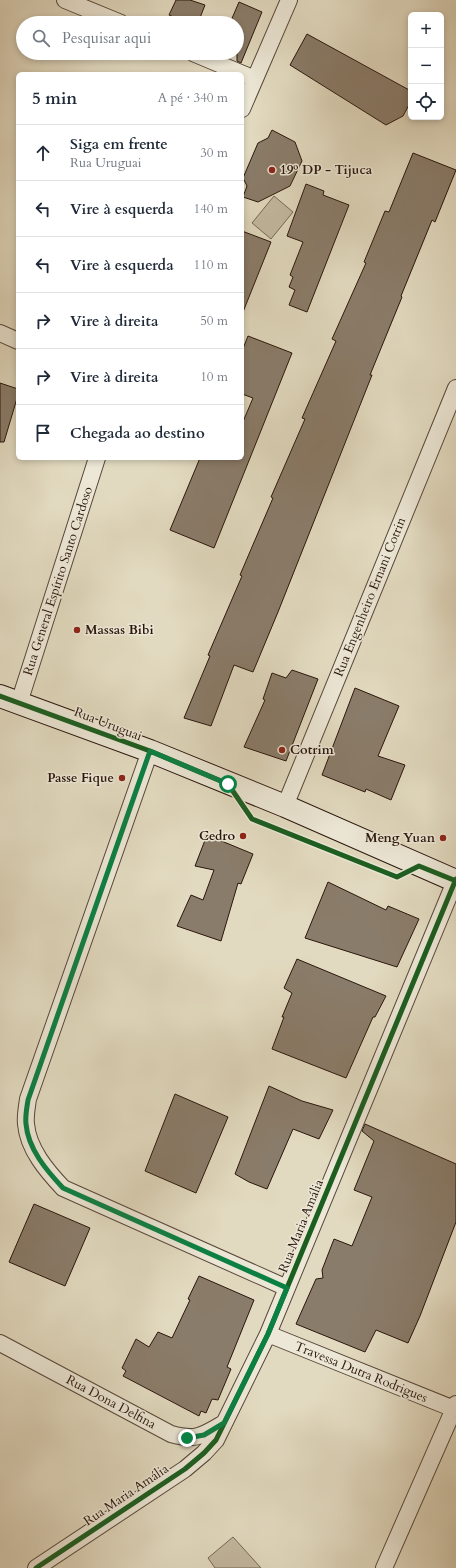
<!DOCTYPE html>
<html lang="pt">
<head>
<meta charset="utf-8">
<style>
	:root { --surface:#fff; --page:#f2f2f3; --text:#1f2937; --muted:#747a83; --line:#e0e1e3 }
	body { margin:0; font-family:Cardo,serif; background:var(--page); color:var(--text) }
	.controls { position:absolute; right:12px; top:12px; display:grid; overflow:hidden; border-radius:6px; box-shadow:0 2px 6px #0003 }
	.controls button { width:36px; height:36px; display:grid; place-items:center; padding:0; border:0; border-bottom:1px solid var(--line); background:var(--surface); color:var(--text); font:20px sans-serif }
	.stop { position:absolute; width:12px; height:12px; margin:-9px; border:3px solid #0b8043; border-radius:50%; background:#fff }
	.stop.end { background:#0b8043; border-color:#fff; box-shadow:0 1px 4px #0008 }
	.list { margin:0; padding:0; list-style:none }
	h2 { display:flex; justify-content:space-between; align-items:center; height:52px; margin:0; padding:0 16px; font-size:17px }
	h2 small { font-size:13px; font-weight:400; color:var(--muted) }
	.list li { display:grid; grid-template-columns:26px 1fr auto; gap:12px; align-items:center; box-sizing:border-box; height:56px; padding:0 16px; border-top:1px solid var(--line) }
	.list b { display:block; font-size:15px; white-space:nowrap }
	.list p { margin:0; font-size:13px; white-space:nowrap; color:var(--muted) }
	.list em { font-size:13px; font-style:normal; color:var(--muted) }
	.icon { flex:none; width:22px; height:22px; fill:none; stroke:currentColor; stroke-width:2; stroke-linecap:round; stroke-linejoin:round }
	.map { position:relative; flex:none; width:456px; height:1568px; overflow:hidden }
	.search { position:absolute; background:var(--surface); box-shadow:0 2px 6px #0003; left:16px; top:16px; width:228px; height:44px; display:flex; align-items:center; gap:10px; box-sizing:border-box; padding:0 14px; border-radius:22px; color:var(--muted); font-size:15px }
	.panel { position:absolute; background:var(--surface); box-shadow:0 2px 6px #0003; left:16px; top:72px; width:228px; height:388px; border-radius:6px }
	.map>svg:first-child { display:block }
</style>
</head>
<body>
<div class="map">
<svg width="456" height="1568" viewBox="0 0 456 1568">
	<rect width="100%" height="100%" fill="#e2dac0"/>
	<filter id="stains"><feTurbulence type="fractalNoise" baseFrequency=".005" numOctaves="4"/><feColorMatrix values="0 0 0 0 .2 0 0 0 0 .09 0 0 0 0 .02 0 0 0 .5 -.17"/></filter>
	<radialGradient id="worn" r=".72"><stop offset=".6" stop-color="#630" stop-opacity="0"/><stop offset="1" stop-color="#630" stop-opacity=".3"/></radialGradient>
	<path fill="#c3b9a1" stroke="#766856" d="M 274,196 L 293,212 L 271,239 L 252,223 Z
		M 233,1537 L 261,1568 L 215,1568 L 208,1558 Z"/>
	<path fill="#8a7c6a" stroke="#2a160c" d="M 176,0 L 190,0 L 205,5 L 198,23 L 187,23 L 169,15 Z
		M 239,2 L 262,12 L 241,63 L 237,61 L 237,23 L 230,23 Z
		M 307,34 L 411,91 L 411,101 L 403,116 L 386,125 L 290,65 Z
		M 272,130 L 295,142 L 302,161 L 290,186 L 258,202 L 243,197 L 247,186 L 243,178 L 258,143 L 268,138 Z
		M 413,153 L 456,170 L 435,222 L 432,220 L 401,296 L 402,297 L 370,375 L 372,375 L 278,612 L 253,672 L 234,665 L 211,726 L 184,718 L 210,656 L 208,655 L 242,576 L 240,575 L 273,498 L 271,497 L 305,419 L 302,418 L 336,341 L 332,339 L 366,263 L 364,262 L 385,211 L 389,212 Z
		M 306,184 L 324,191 L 323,195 L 349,205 L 307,312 L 289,305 L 295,290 L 289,287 L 293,277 L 290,275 L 303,242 L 287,236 Z
		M 242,231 L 271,242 L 243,312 L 242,311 Z
		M 248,336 L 292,353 L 214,548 L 170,530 L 200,458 L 242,458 L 242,424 L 253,398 L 242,394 L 242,351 Z
		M 0,383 L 18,389 L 18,395 L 4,442 L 0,442 Z
		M 292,670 L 318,679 L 286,761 L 244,747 L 265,700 L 263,699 L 272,673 L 286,678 Z
		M 355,688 L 399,706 L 378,756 L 405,765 L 391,800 L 366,789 L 365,792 L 322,775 Z
		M 207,835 L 253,854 L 241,884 L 238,883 L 221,941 L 177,926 L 191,895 L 203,900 L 214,870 L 195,866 Z
		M 328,882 L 386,910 L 388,906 L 419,919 L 397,967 L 305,938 Z
		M 297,959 L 386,996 L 375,1017 L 373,1017 L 346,1078 L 272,1049 L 284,1017 L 282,1017 L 292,993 L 284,988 Z
		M 269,1086 L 302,1101 L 333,1110 L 319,1139 L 293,1129 L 267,1189 L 249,1182 L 235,1174 Z
		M 175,1094 L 228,1117 L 196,1193 L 145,1171 Z
		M 365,1124 L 456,1164 L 456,1222 L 420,1316 L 408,1343 L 376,1330 L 365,1352 L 296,1324 L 316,1279 L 323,1278 L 322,1270 L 334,1239 L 352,1246 L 372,1197 L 354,1190 L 374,1141 L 362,1131 Z
		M 34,1204 L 90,1228 L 65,1286 L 9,1262 Z
		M 199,1276 L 254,1300 L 227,1367 L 231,1369 L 218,1400 L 212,1399 L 206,1413 L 201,1411 L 199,1416 L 123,1376 L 126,1371 L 122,1368 L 136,1339 L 149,1347 L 158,1332 L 172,1338 L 190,1300 L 188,1299 Z"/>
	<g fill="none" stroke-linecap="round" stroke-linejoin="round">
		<defs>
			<path id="minor" d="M 65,0 L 121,23
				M 193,53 L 255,79
				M 242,109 L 289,0
				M 0,333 L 18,341
				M 19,703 L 97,458
				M 150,751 L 28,1099 C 27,1107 25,1116 26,1124 C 28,1149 47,1171 63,1188 L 287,1288
				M 285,806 L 456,388
				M 268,1334 L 454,1409
				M 0,1343 L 171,1434 C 196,1441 202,1436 224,1423
				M 36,1568 L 185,1469 L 204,1453 L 216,1440 L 268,1334 L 456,879
				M 384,1568 L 456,1404"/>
			<path id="secondary" d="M 0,696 L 150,751 L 285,806 L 456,881"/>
		</defs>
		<use href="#minor" stroke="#584739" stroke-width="18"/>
		<use href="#secondary" stroke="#2a160c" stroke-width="24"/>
		<use href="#minor" stroke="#ece7d6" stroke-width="16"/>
		<use href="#secondary" stroke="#ece7d6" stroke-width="22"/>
		<defs>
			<path id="cycleway" d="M 0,696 L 150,751 L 228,784 L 252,819 L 397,877 L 419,866 L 456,881
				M 36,1568 L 185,1469 L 204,1453 L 216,1440 L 268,1334 L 456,879"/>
		</defs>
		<use href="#cycleway" stroke="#ece7d6" stroke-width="8"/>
		<use href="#cycleway" stroke="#1b5e20" stroke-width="5"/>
	</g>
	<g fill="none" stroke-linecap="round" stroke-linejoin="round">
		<path stroke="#0b8043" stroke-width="5" d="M 187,1438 L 204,1435 L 224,1423 L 268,1334 L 287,1288 L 63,1188 C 47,1171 28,1149 26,1124 C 25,1116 27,1107 28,1100 L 150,751 L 228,784"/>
	</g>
	<g fill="#8f2418" stroke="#ece7d6" stroke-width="1.5">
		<circle cx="272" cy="170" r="4"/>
		<circle cx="77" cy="630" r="4"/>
		<circle cx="282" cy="750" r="4"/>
		<circle cx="122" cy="778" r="4"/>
		<circle cx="243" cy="836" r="4"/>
		<circle cx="443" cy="838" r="4"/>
	</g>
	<g text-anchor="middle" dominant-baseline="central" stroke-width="3" stroke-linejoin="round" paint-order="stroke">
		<g font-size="13" font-weight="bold" fill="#2a160c" stroke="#ece7d6" text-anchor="start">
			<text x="280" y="170">19º DP - Tijuca</text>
			<text x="85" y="630">Massas Bibi</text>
			<text x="290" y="750">Cotrim</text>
			<text x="114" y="778" text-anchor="end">Passe Fique</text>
			<text x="235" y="836" text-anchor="end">Cedro</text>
			<text x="435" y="838" text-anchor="end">Meng Yuan</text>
		</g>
		<g font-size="13" fill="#2a160c" stroke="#ece7d6">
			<text transform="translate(58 581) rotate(-72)">Rua General Espírito Santo Cardoso</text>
			<text transform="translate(370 597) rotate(-68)">Rua Engenheiro Ernani Cotrin</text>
			<text transform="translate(108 724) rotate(21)">Rua Uruguai</text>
			<text transform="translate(301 1226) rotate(-68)">Rua Maria Amália</text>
			<text transform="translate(361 1372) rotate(22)">Travessa Dutra Rodrigues</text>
			<text transform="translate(111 1402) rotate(28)">Rua Dona Delfina</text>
			<text transform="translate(126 1495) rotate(-34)">Rua Maria Amália</text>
		</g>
	</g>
	<rect width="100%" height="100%" filter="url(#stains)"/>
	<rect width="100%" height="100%" fill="url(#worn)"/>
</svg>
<div class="controls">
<button>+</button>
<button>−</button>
<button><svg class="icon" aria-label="locate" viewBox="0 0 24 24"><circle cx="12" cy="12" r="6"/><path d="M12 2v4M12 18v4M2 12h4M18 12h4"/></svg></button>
</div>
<div class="stop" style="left:228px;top:784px"></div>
<div class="stop end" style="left:187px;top:1438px"></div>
<div class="search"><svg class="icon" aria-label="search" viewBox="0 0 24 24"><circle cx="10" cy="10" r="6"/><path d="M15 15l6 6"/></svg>Pesquisar aqui</div>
<section class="panel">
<h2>5 min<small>A pé · 340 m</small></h2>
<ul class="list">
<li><svg class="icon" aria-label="ahead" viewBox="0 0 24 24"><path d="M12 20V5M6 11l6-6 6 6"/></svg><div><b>Siga em frente</b><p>Rua Uruguai</p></div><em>30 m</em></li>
<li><svg class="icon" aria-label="left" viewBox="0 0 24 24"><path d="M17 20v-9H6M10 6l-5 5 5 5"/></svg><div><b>Vire à esquerda</b></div><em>140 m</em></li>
<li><svg class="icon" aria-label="left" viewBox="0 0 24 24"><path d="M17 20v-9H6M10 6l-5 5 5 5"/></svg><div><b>Vire à esquerda</b></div><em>110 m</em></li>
<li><svg class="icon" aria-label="right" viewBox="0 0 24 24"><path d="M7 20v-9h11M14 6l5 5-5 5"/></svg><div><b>Vire à direita</b></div><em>50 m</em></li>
<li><svg class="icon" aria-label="right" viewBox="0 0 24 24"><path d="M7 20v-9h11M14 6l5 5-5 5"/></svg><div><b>Vire à direita</b></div><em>10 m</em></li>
<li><svg class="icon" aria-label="arrive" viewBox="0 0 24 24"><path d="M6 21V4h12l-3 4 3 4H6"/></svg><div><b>Chegada ao destino</b></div></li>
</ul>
</section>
</div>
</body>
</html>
